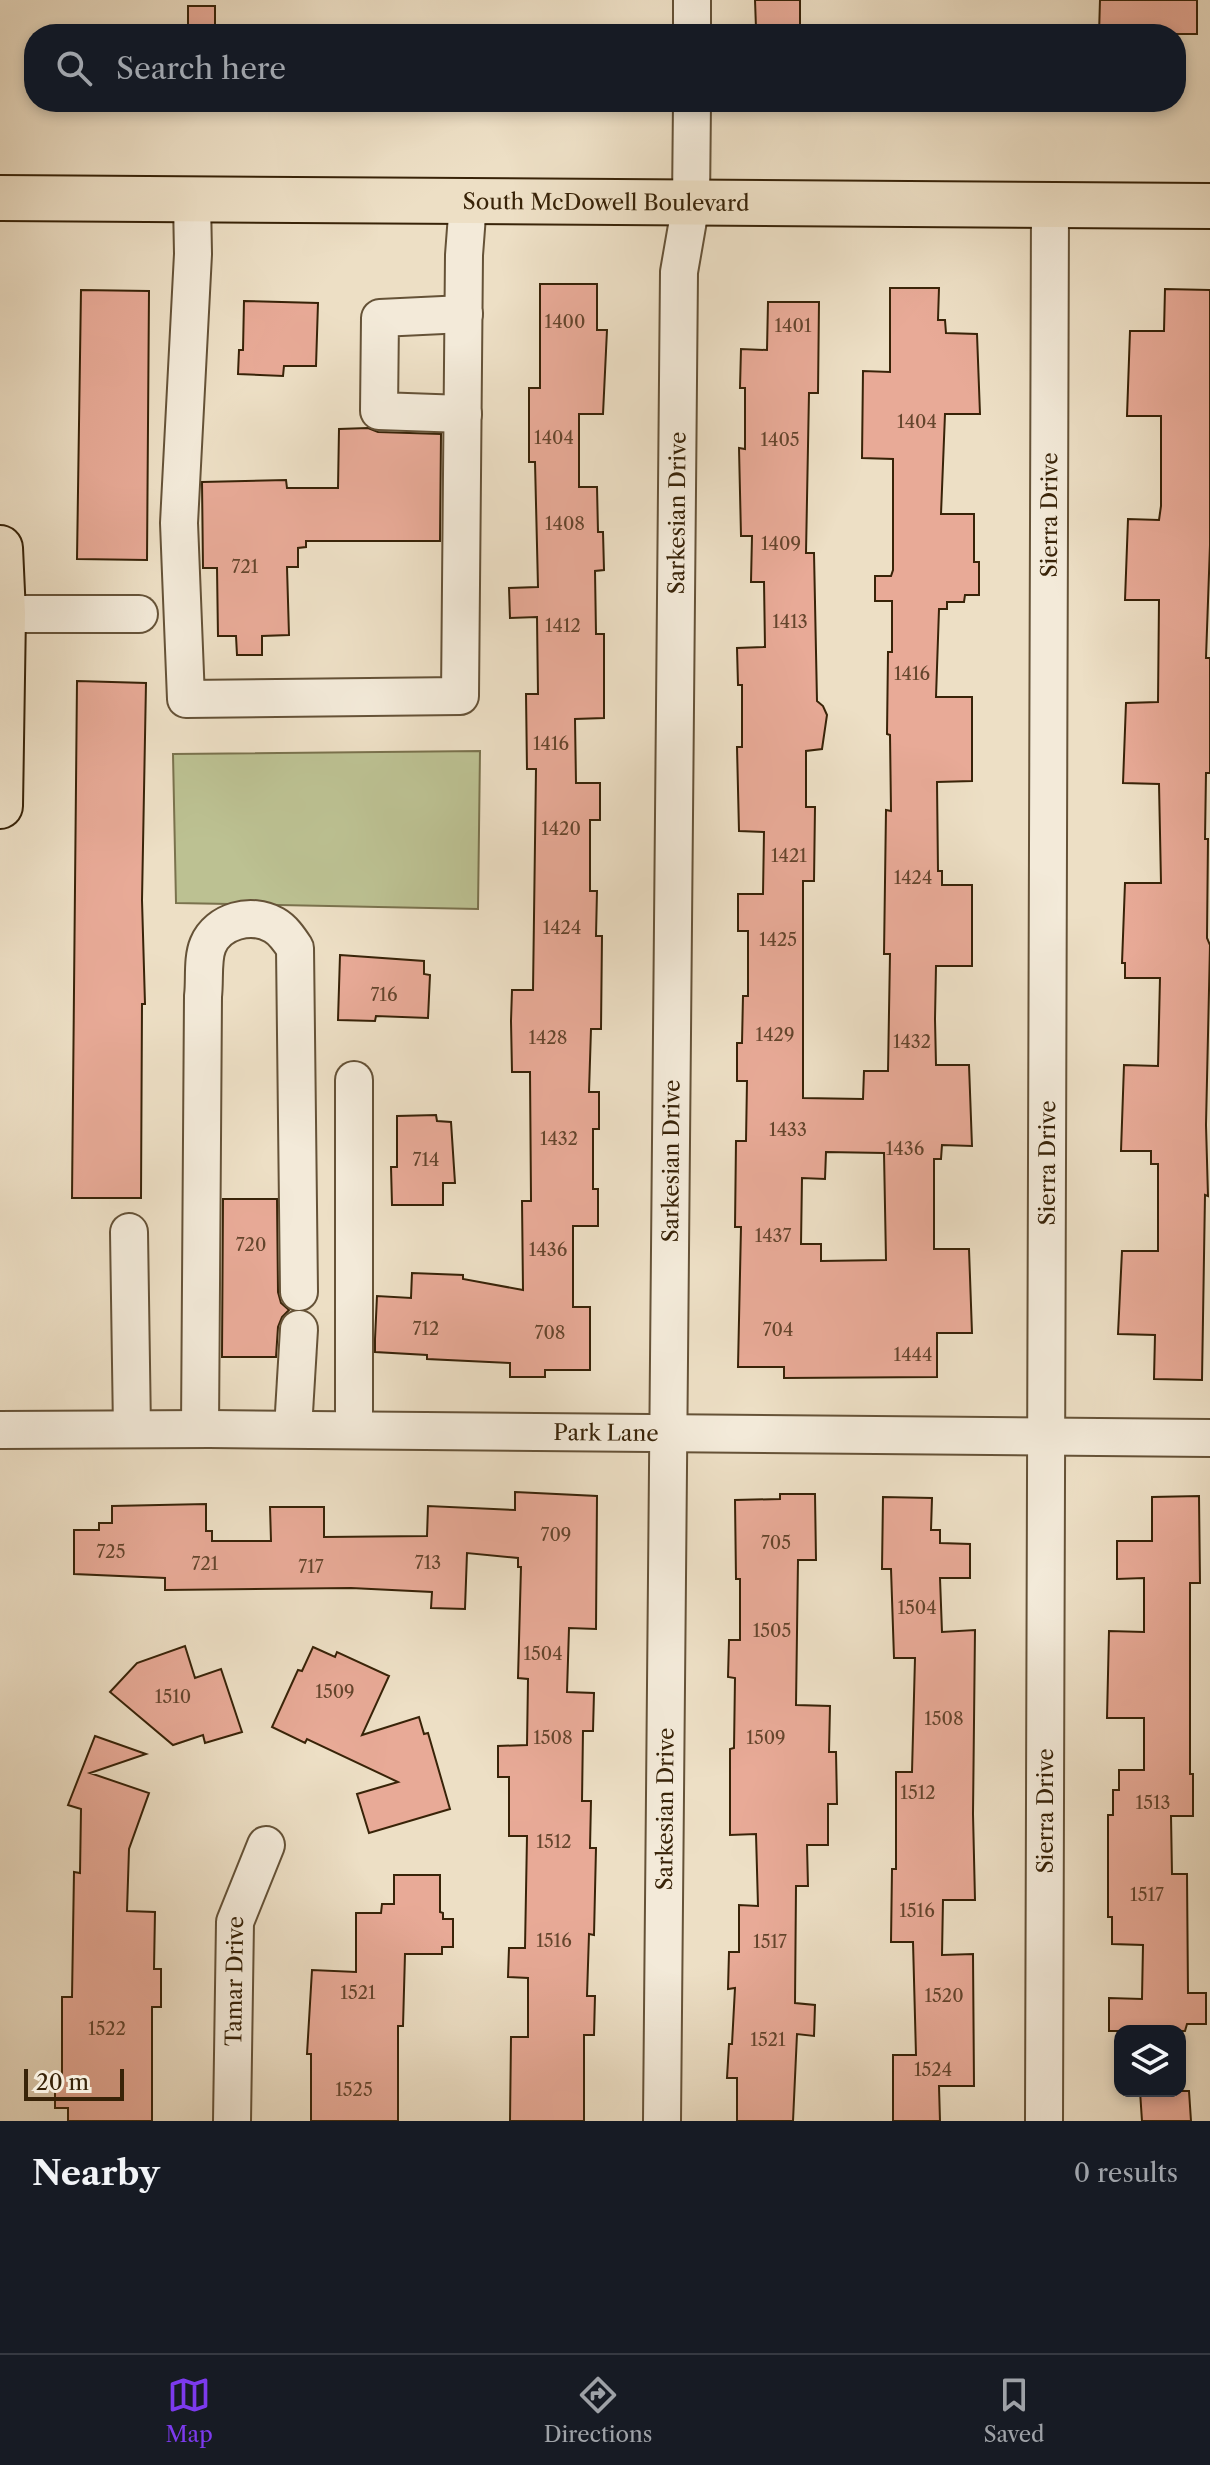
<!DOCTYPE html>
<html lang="en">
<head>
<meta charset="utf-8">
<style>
	:root { --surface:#171b24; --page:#242831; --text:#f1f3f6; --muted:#9ea1a6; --line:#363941; --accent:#7c3aed }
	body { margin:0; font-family:"Libre Caslon Text",serif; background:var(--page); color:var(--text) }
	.controls { position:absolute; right:24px; bottom:24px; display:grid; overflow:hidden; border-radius:16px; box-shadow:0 4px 12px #0003 }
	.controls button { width:72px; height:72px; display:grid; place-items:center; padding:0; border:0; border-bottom:2px solid var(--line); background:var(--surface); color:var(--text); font:40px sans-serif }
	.scale { position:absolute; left:24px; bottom:20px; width:100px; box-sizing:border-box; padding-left:8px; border:4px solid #382308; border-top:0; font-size:22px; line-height:28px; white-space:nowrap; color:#382308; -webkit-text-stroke:6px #f3ead9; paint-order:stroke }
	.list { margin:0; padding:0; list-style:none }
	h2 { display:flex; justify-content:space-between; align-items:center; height:104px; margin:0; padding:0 32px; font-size:34px }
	h2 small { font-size:26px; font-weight:400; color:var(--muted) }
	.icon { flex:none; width:44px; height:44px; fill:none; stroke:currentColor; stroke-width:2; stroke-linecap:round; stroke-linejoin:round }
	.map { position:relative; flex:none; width:1210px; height:2121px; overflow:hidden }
	.search { position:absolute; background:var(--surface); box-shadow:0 4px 12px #0003; left:24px; right:24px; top:24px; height:88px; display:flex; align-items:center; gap:20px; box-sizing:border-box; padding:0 28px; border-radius:32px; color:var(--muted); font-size:30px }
	.sheet { height:232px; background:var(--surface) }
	nav { display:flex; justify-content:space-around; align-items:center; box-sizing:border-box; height:112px; border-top:2px solid var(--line); background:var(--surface); font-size:22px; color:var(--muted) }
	nav a { display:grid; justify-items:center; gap:4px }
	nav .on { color:var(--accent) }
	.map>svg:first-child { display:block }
</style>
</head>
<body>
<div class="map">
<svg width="1210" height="2121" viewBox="0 0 1210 2121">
	<rect width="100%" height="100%" fill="#eddfc5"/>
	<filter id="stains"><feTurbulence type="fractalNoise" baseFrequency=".0025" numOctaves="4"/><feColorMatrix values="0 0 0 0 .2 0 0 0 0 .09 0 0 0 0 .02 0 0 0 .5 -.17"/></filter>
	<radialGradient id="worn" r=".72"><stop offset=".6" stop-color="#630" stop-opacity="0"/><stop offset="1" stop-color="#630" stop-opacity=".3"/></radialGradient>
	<path fill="#bcc192" stroke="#7a724d" stroke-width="2" d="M 480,751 L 478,909 L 176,903 L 173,754 Z"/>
	<path fill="#e8aa97" stroke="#382308" stroke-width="2" fill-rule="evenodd" d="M 755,0 L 800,0 L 800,27 L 756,28 Z
		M 1100,0 L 1197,0 L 1197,34 L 1099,34 Z
		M 188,6 L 215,6 L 215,34 L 188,34 Z
		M 540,284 L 597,284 L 597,330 L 607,330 L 603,414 L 579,414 L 579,487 L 597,487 L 598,532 L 603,532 L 604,570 L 595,571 L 596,634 L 604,634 L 604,718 L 575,719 L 576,783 L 600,783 L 600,820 L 590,820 L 590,891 L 597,891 L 596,936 L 602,936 L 601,1029 L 591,1029 L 589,1092 L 599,1092 L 599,1129 L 593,1129 L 593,1189 L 598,1189 L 598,1226 L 573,1226 L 573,1307 L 590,1307 L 590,1370 L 545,1370 L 545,1377 L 510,1377 L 510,1363 L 427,1359 L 427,1355 L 375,1352 L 375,1339 L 377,1296 L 411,1298 L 412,1273 L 463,1275 L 463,1279 L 523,1290 L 522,1201 L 531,1201 L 530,1072 L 512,1072 L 511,1021 L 512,990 L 533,990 L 536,769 L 527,769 L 526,694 L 538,694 L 537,617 L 510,618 L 509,588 L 538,587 L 535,462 L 529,462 L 529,388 L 540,388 Z
		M 890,288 L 939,288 L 938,320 L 945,320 L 946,333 L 977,334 L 980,414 L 945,414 L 941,514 L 974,514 L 974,562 L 979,562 L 979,595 L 965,595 L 964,602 L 947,602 L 947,609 L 939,609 L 936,697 L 972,697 L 972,781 L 937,782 L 938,871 L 942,871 L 942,885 L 972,885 L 972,966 L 936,966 L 935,1019 L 936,1065 L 969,1065 L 972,1146 L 942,1145 L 941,1159 L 934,1159 L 934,1249 L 969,1249 L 972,1333 L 937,1333 L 937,1377 L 784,1378 L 784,1367 L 738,1367 L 741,1227 L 735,1227 L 736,1141 L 746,1141 L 747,1081 L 737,1081 L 737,1043 L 742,1043 L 743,996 L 748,996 L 748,931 L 738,931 L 738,894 L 763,894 L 764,832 L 739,831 L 737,747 L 742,747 L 742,685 L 738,685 L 737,648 L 765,647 L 764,582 L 751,582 L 752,536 L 741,536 L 739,448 L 745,449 L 745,388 L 740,388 L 741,349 L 767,350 L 768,302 L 819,302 L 818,393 L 809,393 L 806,553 L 814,553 L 817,701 L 823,706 L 827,715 L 822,749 L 806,751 L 806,807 L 815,807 L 814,881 L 803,881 L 803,1098 L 863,1099 L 864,1071 L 888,1071 L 890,954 L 884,954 L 886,810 L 891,811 L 890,735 L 887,734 L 888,652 L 892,652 L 892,601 L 875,601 L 875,576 L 891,576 L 893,570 L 893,459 L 862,458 L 863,371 L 890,372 ZM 826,1152 L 884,1153 L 886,1260 L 821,1261 L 821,1244 L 801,1244 L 802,1178 L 825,1179 Z
		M 1165,289 L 1210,290 L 1210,545 L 1206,658 L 1210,658 L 1210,773 L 1206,773 L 1205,839 L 1208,839 L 1207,938 L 1210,945 L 1206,1125 L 1208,1196 L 1205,1195 L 1202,1380 L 1154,1379 L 1155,1335 L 1118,1334 L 1122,1251 L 1158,1251 L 1158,1164 L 1151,1164 L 1151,1151 L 1121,1151 L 1124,1065 L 1158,1066 L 1160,978 L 1125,978 L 1125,963 L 1122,963 L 1125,883 L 1161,883 L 1159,784 L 1123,783 L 1126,703 L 1158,702 L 1159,600 L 1125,600 L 1128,519 L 1159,520 L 1161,506 L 1161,416 L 1127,416 L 1130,331 L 1164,331 Z
		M 81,290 L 149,291 L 147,560 L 77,559 Z
		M 244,301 L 318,303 L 316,366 L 284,366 L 283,376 L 238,374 L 239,350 L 243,350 Z
		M 368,428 L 378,432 L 441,434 L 440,541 L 306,541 L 306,547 L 298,548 L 298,567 L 287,567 L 289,635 L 262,636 L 262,655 L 237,655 L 236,636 L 218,636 L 217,568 L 203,568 L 202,482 L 286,480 L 287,488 L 338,488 L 339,429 Z
		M 77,681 L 146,683 L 142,900 L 145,1004 L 142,1004 L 141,1198 L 72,1198 Z
		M 340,955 L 424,961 L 424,974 L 430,975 L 428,1018 L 376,1016 L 375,1021 L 338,1020 Z
		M 436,1115 L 437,1121 L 451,1122 L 455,1183 L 443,1183 L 443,1205 L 392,1205 L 391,1167 L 397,1167 L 397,1116 Z
		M 223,1199 L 277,1199 L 278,1292 L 281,1303 L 289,1310 L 282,1317 L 278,1327 L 276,1357 L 222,1357 Z
		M 515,1492 L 597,1496 L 596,1629 L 569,1628 L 567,1692 L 594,1693 L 593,1731 L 583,1731 L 582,1801 L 591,1801 L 590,1848 L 596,1848 L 594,1935 L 589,1934 L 587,1996 L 595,1996 L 594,2035 L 584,2035 L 584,2121 L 510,2121 L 511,2037 L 528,2037 L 528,1978 L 508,1977 L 509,1948 L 525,1948 L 527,1836 L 509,1836 L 509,1777 L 498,1777 L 498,1746 L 527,1745 L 528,1679 L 518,1678 L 521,1567 L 518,1567 L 518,1558 L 467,1553 L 465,1609 L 431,1608 L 432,1592 L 351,1588 L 165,1590 L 165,1578 L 74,1574 L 74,1530 L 99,1530 L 99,1523 L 112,1523 L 112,1506 L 206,1504 L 206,1531 L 212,1531 L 212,1541 L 271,1541 L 270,1507 L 324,1507 L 324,1537 L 427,1536 L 428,1506 L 515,1510 Z
		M 780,1494 L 815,1494 L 816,1560 L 798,1560 L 796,1705 L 830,1706 L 829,1752 L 836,1752 L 837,1804 L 828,1804 L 828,1845 L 807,1845 L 808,1886 L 796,1886 L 795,2003 L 815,2005 L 814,2036 L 797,2034 L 793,2121 L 737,2121 L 737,2078 L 727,2078 L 729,2044 L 732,2044 L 735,1988 L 728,1989 L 729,1952 L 739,1952 L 739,1905 L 758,1906 L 756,1834 L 730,1835 L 730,1749 L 734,1748 L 735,1678 L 728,1677 L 729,1640 L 740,1640 L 740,1579 L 736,1579 L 735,1500 L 780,1499 Z
		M 1199,1496 L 1200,1583 L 1190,1583 L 1190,1774 L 1193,1774 L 1193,1816 L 1171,1816 L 1172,1874 L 1187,1874 L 1188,1993 L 1206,1993 L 1206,2024 L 1187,2024 L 1185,2031 L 1109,2031 L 1109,1998 L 1142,1999 L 1143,1945 L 1112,1944 L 1112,1917 L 1108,1917 L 1108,1815 L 1113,1815 L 1113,1790 L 1119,1790 L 1119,1770 L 1144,1770 L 1144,1718 L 1107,1718 L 1109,1631 L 1144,1632 L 1144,1578 L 1117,1579 L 1117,1541 L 1152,1541 L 1152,1497 Z
		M 883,1497 L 932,1498 L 931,1530 L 940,1530 L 940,1543 L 970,1544 L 970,1578 L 940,1578 L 942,1632 L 975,1630 L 973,1814 L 975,1900 L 943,1900 L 942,1955 L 973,1954 L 974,2086 L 939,2086 L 940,2121 L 893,2121 L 893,2055 L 916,2055 L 913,1942 L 891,1942 L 892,1869 L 896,1869 L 896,1772 L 912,1772 L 915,1658 L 894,1658 L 891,1569 L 882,1569 Z
		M 185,1646 L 195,1678 L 221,1669 L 242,1732 L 205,1743 L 203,1735 L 173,1745 L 110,1692 L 137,1663 Z
		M 313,1647 L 335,1657 L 337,1652 L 389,1676 L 362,1735 L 419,1717 L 424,1734 L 428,1733 L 450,1809 L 369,1833 L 357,1794 L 398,1782 L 307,1739 L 305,1743 L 272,1727 L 298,1670 L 302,1671 Z
		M 95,1736 L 146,1754 L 90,1773 L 149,1793 L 129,1849 L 127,1911 L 155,1912 L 154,1969 L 161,1969 L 161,2007 L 152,2007 L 152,2121 L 68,2121 L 68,2108 L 55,2108 L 55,2076 L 62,2076 L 62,1997 L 72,1997 L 74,1872 L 80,1873 L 81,1809 L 68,1805 Z
		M 394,1875 L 440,1875 L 440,1912 L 443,1913 L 443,1919 L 453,1919 L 453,1947 L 442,1947 L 442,1954 L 405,1954 L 403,2026 L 398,2026 L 398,2121 L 311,2121 L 311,2054 L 307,2054 L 312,1970 L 356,1972 L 356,1913 L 381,1913 L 382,1904 L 394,1904 Z
		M 1140,2091 L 1189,2091 L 1191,2121 L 1142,2121 Z"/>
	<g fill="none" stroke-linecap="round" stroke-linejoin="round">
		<defs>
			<g id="minor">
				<path d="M 692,0 L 692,34"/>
				<path d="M 192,201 L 193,254 L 179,523 L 186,699 L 460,696 L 464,255 L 468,202"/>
				<path d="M 463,414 L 379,411 L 380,318 L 464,314"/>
				<path d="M 0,614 L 139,614"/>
				<path d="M 129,1232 L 132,1429"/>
				<path d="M 200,1429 L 203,996 C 205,981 202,959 208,945 C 218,921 251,912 274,925 C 283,930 289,939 295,948 L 299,1292"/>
				<path d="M 293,1429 L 299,1329"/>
				<path id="s1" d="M 0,1430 L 209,1429 L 1210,1438"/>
				<path d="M 354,1430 L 354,1080"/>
				<path id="s2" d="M 232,2121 L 235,1922 L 266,1845"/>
				<path id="s3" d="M 662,2121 L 679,272 L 691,203 L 692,102"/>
				<path id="s4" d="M 1044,2121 L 1050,206"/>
			</g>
			<g id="major">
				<path id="s5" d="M 0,198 L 1210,206"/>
				<path d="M 0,548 L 3,614 L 0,806"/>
			</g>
		</defs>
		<use href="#minor" stroke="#655237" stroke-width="40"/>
		<use href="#major" stroke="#382308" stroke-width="48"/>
		<use href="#minor" stroke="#f3ead9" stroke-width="36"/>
		<use href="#major" stroke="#eddfc5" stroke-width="44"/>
	</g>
	<g text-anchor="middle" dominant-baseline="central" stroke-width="8" stroke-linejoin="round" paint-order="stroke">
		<g font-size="18" fill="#64452c">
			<text x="565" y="322">1400</text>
			<text x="793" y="326">1401</text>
			<text x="917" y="422">1404</text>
			<text x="554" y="438">1404</text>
			<text x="780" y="440">1405</text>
			<text x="565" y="524">1408</text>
			<text x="781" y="544">1409</text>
			<text x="245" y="567">721</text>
			<text x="790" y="622">1413</text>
			<text x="563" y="626">1412</text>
			<text x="912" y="674">1416</text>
			<text x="551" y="744">1416</text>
			<text x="561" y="829">1420</text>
			<text x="789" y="856">1421</text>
			<text x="913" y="878">1424</text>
			<text x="562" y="928">1424</text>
			<text x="778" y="940">1425</text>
			<text x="384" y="995">716</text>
			<text x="775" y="1035">1429</text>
			<text x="548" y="1038">1428</text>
			<text x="912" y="1042">1432</text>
			<text x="788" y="1130">1433</text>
			<text x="559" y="1139">1432</text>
			<text x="905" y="1149">1436</text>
			<text x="426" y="1160">714</text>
			<text x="773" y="1236">1437</text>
			<text x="251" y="1245">720</text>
			<text x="548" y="1250">1436</text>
			<text x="426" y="1329">712</text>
			<text x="778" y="1330">704</text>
			<text x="550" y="1333">708</text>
			<text x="913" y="1355">1444</text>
			<text x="556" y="1535">709</text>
			<text x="776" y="1543">705</text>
			<text x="111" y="1552">725</text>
			<text x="428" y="1563">713</text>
			<text x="205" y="1564">721</text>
			<text x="311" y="1567">717</text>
			<text x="917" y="1608">1504</text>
			<text x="772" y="1631">1505</text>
			<text x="543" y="1654">1504</text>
			<text x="335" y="1692">1509</text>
			<text x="173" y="1697">1510</text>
			<text x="944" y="1719">1508</text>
			<text x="553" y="1738">1508</text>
			<text x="766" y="1738">1509</text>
			<text x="918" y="1793">1512</text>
			<text x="1153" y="1803">1513</text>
			<text x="554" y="1842">1512</text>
			<text x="1147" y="1895">1517</text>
			<text x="917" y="1911">1516</text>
			<text x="554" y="1941">1516</text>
			<text x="770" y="1942">1517</text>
			<text x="358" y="1993">1521</text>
			<text x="944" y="1996">1520</text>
			<text x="107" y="2029">1522</text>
			<text x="768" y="2040">1521</text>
			<text x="933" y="2070">1524</text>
			<text x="354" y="2090">1525</text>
		</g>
		<g font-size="22" fill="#382308" stroke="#f3ead9">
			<text stroke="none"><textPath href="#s5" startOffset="606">South McDowell Boulevard</textPath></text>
			<text stroke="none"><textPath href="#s3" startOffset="1608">Sarkesian Drive</textPath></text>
			<text stroke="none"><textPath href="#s4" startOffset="1606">Sierra Drive</textPath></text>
			<text stroke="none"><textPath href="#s3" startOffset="960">Sarkesian Drive</textPath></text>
			<text stroke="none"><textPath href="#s4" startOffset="958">Sierra Drive</textPath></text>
			<text stroke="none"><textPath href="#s1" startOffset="606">Park Lane</textPath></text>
			<text stroke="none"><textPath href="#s3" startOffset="312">Sarkesian Drive</textPath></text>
			<text stroke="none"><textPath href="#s4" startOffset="310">Sierra Drive</textPath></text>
			<text stroke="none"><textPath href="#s2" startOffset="140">Tamar Drive</textPath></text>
		</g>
	</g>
	<rect width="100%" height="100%" filter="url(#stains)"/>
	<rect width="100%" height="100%" fill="url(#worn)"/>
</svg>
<div class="controls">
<button><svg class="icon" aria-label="layers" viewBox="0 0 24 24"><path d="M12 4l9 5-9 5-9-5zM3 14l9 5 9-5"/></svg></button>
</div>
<div class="scale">20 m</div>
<div class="search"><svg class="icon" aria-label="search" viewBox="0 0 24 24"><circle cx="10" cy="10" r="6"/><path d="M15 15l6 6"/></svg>Search here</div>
</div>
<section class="sheet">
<h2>Nearby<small>0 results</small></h2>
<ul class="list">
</ul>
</section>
<nav>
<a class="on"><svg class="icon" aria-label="map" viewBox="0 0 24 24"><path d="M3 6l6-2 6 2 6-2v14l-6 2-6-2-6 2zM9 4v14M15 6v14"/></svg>Map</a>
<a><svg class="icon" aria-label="directions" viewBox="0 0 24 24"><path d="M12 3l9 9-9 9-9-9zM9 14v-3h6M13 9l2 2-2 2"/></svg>Directions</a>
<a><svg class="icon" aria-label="saved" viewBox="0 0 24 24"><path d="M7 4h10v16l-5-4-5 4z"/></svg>Saved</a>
</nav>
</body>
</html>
